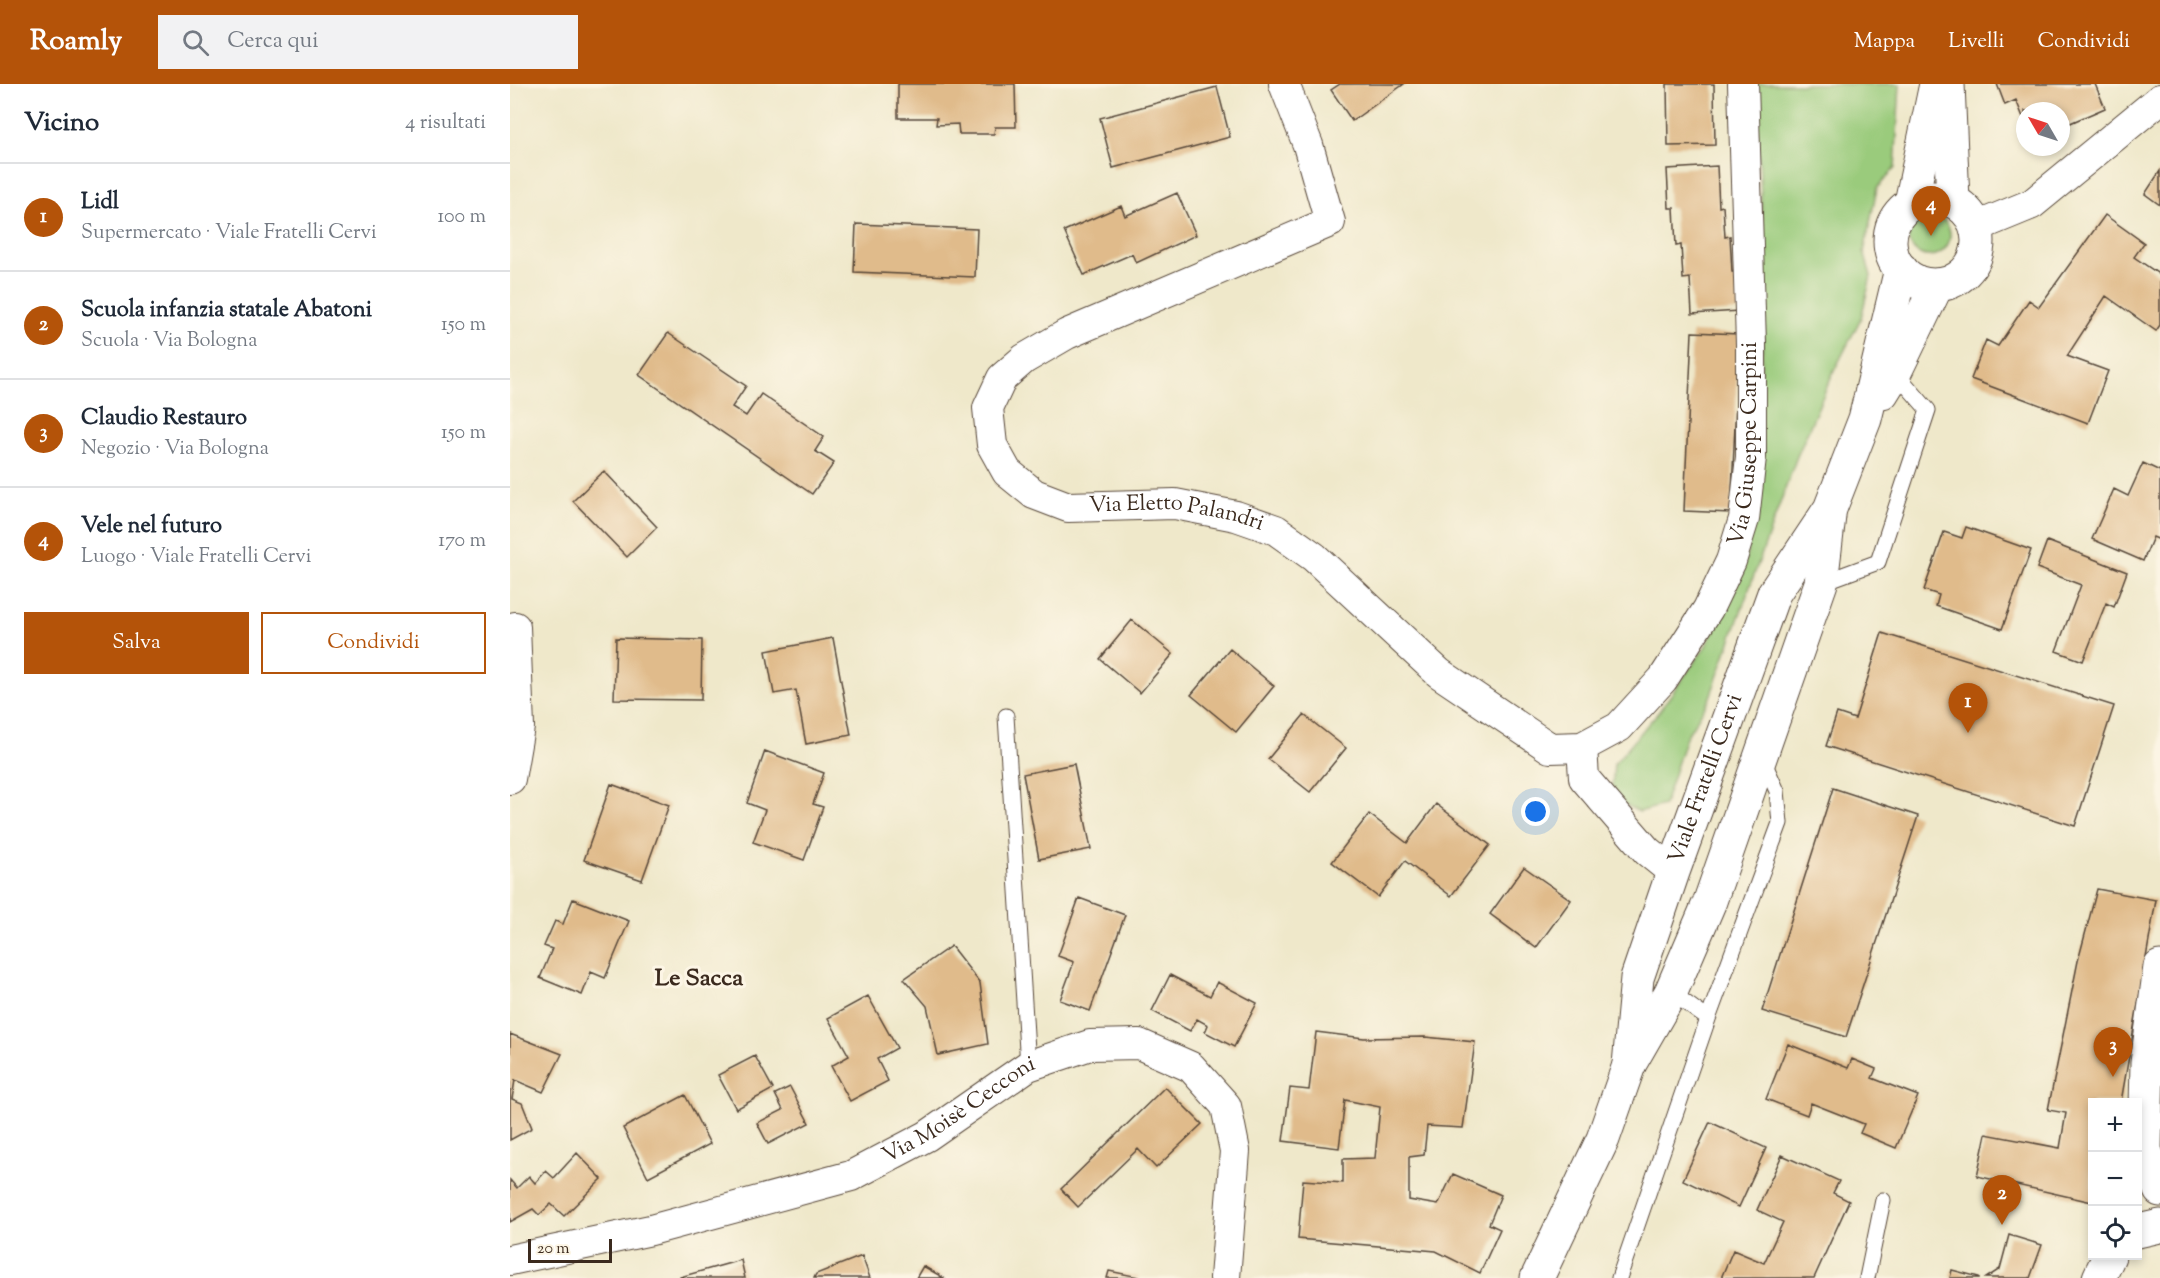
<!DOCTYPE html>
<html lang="it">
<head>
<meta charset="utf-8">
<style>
	:root { --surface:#fff; --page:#f2f2f3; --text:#1f2937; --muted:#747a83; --line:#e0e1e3; --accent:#b45309 }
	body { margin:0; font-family:"Sorts Mill Goudy",serif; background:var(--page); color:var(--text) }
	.controls { position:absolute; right:18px; bottom:18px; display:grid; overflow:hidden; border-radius:0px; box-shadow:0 3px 9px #0003 }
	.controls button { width:54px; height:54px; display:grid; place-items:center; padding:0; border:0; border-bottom:2px solid var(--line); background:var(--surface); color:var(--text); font:30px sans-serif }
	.compass { position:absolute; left:1506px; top:18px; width:54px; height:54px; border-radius:50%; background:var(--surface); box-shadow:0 3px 9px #0003; rotate:309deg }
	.scale { position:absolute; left:18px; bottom:15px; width:84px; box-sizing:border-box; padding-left:6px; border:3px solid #3b2a1e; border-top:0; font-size:16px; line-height:21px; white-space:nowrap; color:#3b2a1e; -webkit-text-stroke:4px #fcf5e5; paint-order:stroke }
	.you { position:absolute; left:1026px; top:728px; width:21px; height:21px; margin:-15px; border:4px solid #fff; border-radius:50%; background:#1a73e8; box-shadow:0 0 0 9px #1a73e833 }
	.badge { display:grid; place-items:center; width:39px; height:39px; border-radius:50%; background:var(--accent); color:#fff; font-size:20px; font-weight:700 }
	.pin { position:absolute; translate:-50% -50px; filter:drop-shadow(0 2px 3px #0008) }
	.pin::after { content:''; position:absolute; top:32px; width:21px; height:18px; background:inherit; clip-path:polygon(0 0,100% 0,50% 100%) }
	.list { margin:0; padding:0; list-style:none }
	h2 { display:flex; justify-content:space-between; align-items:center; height:78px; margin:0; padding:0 24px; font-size:26px }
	h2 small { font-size:20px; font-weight:400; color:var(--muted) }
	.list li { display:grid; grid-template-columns:39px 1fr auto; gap:18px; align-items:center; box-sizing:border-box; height:108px; padding:0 24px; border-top:2px solid var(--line) }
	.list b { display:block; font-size:22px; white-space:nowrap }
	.list p { margin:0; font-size:20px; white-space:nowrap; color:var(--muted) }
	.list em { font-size:20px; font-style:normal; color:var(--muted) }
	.actions { display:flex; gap:12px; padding:18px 24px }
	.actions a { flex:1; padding:14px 0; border:2px solid var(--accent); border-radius:0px; text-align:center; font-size:21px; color:var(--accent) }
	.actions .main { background:var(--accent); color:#fff }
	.icon { flex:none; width:33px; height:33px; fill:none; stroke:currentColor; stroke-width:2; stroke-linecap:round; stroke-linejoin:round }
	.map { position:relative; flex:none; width:1650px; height:1194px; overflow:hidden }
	header { display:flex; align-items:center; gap:36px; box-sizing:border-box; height:84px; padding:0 30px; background:var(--accent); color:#fff }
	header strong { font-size:28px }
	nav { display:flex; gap:33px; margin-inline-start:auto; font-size:21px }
	.search { width:420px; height:54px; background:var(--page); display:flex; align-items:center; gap:15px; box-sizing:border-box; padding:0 21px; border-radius:0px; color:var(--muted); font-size:22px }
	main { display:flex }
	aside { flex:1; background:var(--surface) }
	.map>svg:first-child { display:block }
</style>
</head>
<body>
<header>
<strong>Roamly</strong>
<div class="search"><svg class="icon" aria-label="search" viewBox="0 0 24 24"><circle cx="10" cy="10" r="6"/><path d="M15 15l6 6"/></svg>Cerca qui</div>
<nav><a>Mappa</a><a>Livelli</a><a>Condividi</a></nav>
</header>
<main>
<aside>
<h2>Vicino<small>4 risultati</small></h2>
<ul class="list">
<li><span class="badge">1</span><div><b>Lidl</b><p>Supermercato · Viale Fratelli Cervi</p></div><em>100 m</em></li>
<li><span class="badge">2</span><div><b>Scuola infanzia statale Abatoni</b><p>Scuola · Via Bologna</p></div><em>150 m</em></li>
<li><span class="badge">3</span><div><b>Claudio Restauro</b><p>Negozio · Via Bologna</p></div><em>150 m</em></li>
<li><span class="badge">4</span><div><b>Vele nel futuro</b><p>Luogo · Viale Fratelli Cervi</p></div><em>170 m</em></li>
</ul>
<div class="actions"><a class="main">Salva</a><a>Condividi</a></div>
</aside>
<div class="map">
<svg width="1650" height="1194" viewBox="0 0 1650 1194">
	<rect width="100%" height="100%" fill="#fcf5e5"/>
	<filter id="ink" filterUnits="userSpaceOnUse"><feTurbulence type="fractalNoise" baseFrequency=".0167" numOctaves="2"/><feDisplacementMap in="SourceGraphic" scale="12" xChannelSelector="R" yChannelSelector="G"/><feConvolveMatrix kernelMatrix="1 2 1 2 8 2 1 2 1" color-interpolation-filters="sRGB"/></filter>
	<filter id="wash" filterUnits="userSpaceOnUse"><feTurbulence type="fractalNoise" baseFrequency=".008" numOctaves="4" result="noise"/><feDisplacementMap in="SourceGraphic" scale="24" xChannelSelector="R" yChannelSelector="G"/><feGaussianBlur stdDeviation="1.35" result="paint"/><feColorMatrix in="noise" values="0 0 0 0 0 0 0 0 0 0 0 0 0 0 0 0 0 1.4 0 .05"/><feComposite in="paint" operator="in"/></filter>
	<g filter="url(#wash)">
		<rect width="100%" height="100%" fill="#efe8ca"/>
		<path fill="#9acb7b" stroke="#6a7a4c" stroke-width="1.5" d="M 1245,0 L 1390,0 L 1385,84 L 1367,104 L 1354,168 L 1361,192 L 1351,234 L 1322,291 L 1286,375 L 1199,616 L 1176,653 L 1154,721 L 1129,728 L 1113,720 L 1102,704 L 1104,680 L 1150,626 L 1194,565 L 1220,517 L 1237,470 L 1253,259 L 1254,167 Z
			M1398 151a21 21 0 1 1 42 0a21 21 0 1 1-42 0Z"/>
		<g id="blocks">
			<path fill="#e0bb8b" d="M 388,0 L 505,0 L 506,43 L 485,43 L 484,50 L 449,50 L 448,40 L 426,41 L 427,34 L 388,34 Z
				M 830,0 L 894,0 L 842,37 L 821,6 Z
				M 1157,0 L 1204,0 L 1205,61 L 1158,62 Z
				M 1487,0 L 1585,0 L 1595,24 L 1551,43 L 1551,27 L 1515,27 L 1515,38 L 1506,16 L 1495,21 Z
				M 707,3 L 720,53 L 603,84 L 590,34 Z
				M 1207,82 L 1209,123 L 1213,122 L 1215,153 L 1220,152 L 1222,188 L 1227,188 L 1229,227 L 1182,230 L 1180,194 L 1173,195 L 1171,161 L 1166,162 L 1164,124 L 1159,124 L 1157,85 Z
				M 1650,87 L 1650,121 L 1635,110 Z
				M 667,109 L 686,151 L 626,179 L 622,170 L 574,191 L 554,147 L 611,122 L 615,132 Z
				M 1595,131 L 1634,159 L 1624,173 L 1650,191 L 1650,241 L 1646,247 L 1596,212 L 1557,272 L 1598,287 L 1578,339 L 1461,295 L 1476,256 L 1488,262 L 1519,216 L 1529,223 Z
				M 346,140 L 467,145 L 465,193 L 344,188 Z
				M 1182,248 L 1229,250 L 1221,429 L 1174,427 Z
				M 158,249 L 236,302 L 222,323 L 236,332 L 251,310 L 314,353 L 305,367 L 324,379 L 302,410 L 129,291 Z
				M 1633,379 L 1650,387 L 1650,456 L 1643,453 L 1633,477 L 1582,455 L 1604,405 L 1618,412 Z
				M 94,387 L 147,443 L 117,473 L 63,417 Z
				M 1456,443 L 1521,466 L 1492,545 L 1426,522 L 1429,511 L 1414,506 L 1434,448 L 1452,454 Z
				M 1537,457 L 1617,488 L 1604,523 L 1596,519 L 1573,577 L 1546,567 L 1571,501 L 1527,484 Z
				M 622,536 L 663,570 L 630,609 L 590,575 Z
				M 1372,549 L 1604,622 L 1565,742 L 1316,662 L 1327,629 L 1345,635 Z
				M 106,554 L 192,556 L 191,616 L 104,615 Z
				M 323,554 L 341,651 L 296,660 L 286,606 L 264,610 L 256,567 Z
				M 720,565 L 764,602 L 726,648 L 681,611 Z
				M 794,631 L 836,664 L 800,708 L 758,675 Z
				M 255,667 L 314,689 L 303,720 L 313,723 L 294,776 L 243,758 L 255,726 L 237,719 Z
				M 564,680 L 581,765 L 529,775 L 513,690 Z
				M 101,700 L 159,721 L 132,796 L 74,776 Z
				M 1323,704 L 1408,732 L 1336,953 L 1252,927 Z
				M 926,720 L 980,761 L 941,812 L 895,777 L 868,813 L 822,778 L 859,730 L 897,759 Z
				M 1014,783 L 1061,816 L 1026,864 L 980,830 Z
				M 1587,805 L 1646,816 L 1611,1018 L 1582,1018 L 1582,1118 L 1467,1092 L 1476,1050 L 1550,1064 L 1556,1029 L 1538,1026 L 1568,877 Z
				M 569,814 L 615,831 L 580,927 L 550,916 L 564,878 L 548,872 Z
				M 63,815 L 119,837 L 95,894 L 81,888 L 72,911 L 30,894 L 42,865 L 34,862 L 45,837 L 53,840 Z
				M 441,862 L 470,899 L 478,960 L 428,971 L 417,922 L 394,895 Z
				M 660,891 L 700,912 L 707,898 L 747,919 L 724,963 L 695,948 L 698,941 L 687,935 L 680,947 L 642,927 Z
				M 358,912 L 387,964 L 367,975 L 378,997 L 340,1017 L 321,982 L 339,972 L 318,934 Z
				M 806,948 L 854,954 L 915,953 L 965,958 L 953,1044 L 917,1042 L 914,1071 L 899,1073 L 899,1116 L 928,1121 L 943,1090 L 991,1111 L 979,1140 L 990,1145 L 970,1189 L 926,1167 L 788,1155 L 793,1096 L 833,1099 L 833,1075 L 865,1074 L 870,1023 L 835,1016 L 829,1064 L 773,1057 L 780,1004 L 799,1006 Z
				M 0,950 L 52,970 L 33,1008 L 5,996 L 2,1015 L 12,1019 L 22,1044 L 0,1056 Z
				M 1278,960 L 1338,984 L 1342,975 L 1366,985 L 1362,994 L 1408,1012 L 1386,1064 L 1350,1049 L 1354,1040 L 1301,1019 L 1297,1031 L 1256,1015 Z
				M 245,972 L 263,1005 L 226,1025 L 208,991 Z
				M 280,1003 L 299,1039 L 258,1060 L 247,1039 L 273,1026 L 265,1010 Z
				M 655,1003 L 692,1040 L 646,1084 L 628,1065 L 568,1123 L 551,1105 Z
				M 175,1011 L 200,1060 L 138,1093 L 113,1044 Z
				M 1200,1038 L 1256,1064 L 1229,1123 L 1173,1096 Z
				M 67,1069 L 92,1095 L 54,1132 L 41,1120 L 29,1131 L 23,1125 L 0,1138 L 0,1096 L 7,1104 L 19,1092 L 25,1099 L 36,1087 L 44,1094 Z
				M 1272,1071 L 1329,1097 L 1323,1109 L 1339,1117 L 1304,1194 L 1211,1194 L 1223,1166 L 1254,1179 L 1273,1138 L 1247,1126 Z
				M 1499,1151 L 1532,1161 L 1520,1194 L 1476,1194 L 1490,1185 Z
				M 352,1172 L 360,1194 L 304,1194 L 306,1190 Z
				M 231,1176 L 235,1194 L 170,1194 L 170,1193 Z
				M 413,1182 L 434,1194 L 406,1194 Z
				M 1442,1186 L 1469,1193 L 1469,1194 L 1440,1194 Z
				M 599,1187 L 629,1193 L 629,1194 L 597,1194 Z"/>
		</g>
	</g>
	<g filter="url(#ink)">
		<use href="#blocks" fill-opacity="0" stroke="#564638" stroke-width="1.5"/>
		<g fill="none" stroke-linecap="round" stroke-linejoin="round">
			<defs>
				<path id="service" d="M 1311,499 L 1368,478 L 1418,326 L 1385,288
					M 496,632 L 518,982
					M 1161,908 L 1198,935
					M 1109,1194 L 1198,935 L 1270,739 L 1267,707 L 1253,676
					M 1357,1194 L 1373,1116"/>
				<g id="minor">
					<path id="s1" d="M 774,0 L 798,61 L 820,138 L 557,250 L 514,275 L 492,294 L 478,324 L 482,361 L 497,388 L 524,410 L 558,423 L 665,420 L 726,432 L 766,446 L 804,473 L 929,589 L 1040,664 L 1072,663 L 1109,643 L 1153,595 L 1198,525 L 1221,477 L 1234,435 L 1241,373 L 1241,260 L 1233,0"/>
					<path d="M 1466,143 L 1522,120 L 1650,15"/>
					<path d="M 1072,663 L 1074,694 L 1137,767 L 1163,788"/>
					<path d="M 0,695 L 9,643 L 5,543"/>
					<path id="s2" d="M 0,1176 L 141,1146 L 341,1092 L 417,1052 L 518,982 L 580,961 L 629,960 L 681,983 L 716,1022 L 725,1067 L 715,1194"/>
				</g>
				<path id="tertiary" d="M 1650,883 L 1637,979 L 1635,1066 L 1650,1106"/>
				<path id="secondary" d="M 1628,1147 L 1650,1142
					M 1589,1194 L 1599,1172"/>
				<g id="primary">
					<path d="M 1438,0 L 1443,117"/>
					<circle cx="1424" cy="157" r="44"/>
					<path d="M 1401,119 L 1426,0"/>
					<path d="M 1372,309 L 1385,288 L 1427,201"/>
					<path id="s3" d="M 1119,981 L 1127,894 L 1163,788 L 1264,509 L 1320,425 L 1355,335 L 1391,185"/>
					<path d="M 1027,1194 L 1093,1055 L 1119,981 L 1161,908 L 1200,817 L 1311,499 L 1319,432"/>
				</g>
			</defs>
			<use href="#service" stroke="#564638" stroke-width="17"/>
			<use href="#minor" stroke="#564638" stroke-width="32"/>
			<use href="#tertiary" stroke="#564638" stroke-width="35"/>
			<use href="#secondary" stroke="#564638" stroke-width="35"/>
			<use href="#primary" stroke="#564638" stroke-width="35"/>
			<use href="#service" stroke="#fff" stroke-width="15"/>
			<use href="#minor" stroke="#fff" stroke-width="30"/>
			<use href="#tertiary" stroke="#fff" stroke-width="33"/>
			<use href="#secondary" stroke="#fff" stroke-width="33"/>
			<use href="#primary" stroke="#fff" stroke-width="33"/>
		</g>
	</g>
	<g text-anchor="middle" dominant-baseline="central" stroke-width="6" stroke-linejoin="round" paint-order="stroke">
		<g font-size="22" fill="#3b2a1e" stroke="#fcf5e5">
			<text stroke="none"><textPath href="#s1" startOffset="1640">Via Giuseppe Carpini</textPath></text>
			<text stroke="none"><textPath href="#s1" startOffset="792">Via Eletto Palandri</textPath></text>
			<text stroke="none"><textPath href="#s3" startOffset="298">Viale Fratelli Cervi</textPath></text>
			<text stroke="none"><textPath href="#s2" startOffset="478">Via Moisè Cecconi</textPath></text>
		</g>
		<g font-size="24" font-weight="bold" fill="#3b2a1e" stroke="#fcf5e5">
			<text x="189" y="895">Le Sacca</text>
		</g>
	</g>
</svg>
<div class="controls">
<button>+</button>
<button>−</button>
<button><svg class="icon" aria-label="locate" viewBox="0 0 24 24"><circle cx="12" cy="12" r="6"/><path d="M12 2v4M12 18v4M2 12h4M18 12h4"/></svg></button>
</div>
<svg class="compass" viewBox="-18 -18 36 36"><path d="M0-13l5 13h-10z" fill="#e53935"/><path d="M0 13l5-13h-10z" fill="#747a83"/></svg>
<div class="scale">20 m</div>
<div class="you"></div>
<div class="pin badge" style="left:1458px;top:649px">1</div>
<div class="pin badge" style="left:1492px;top:1141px">2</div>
<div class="pin badge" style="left:1603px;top:993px">3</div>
<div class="pin badge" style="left:1421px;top:152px">4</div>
</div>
</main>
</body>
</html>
